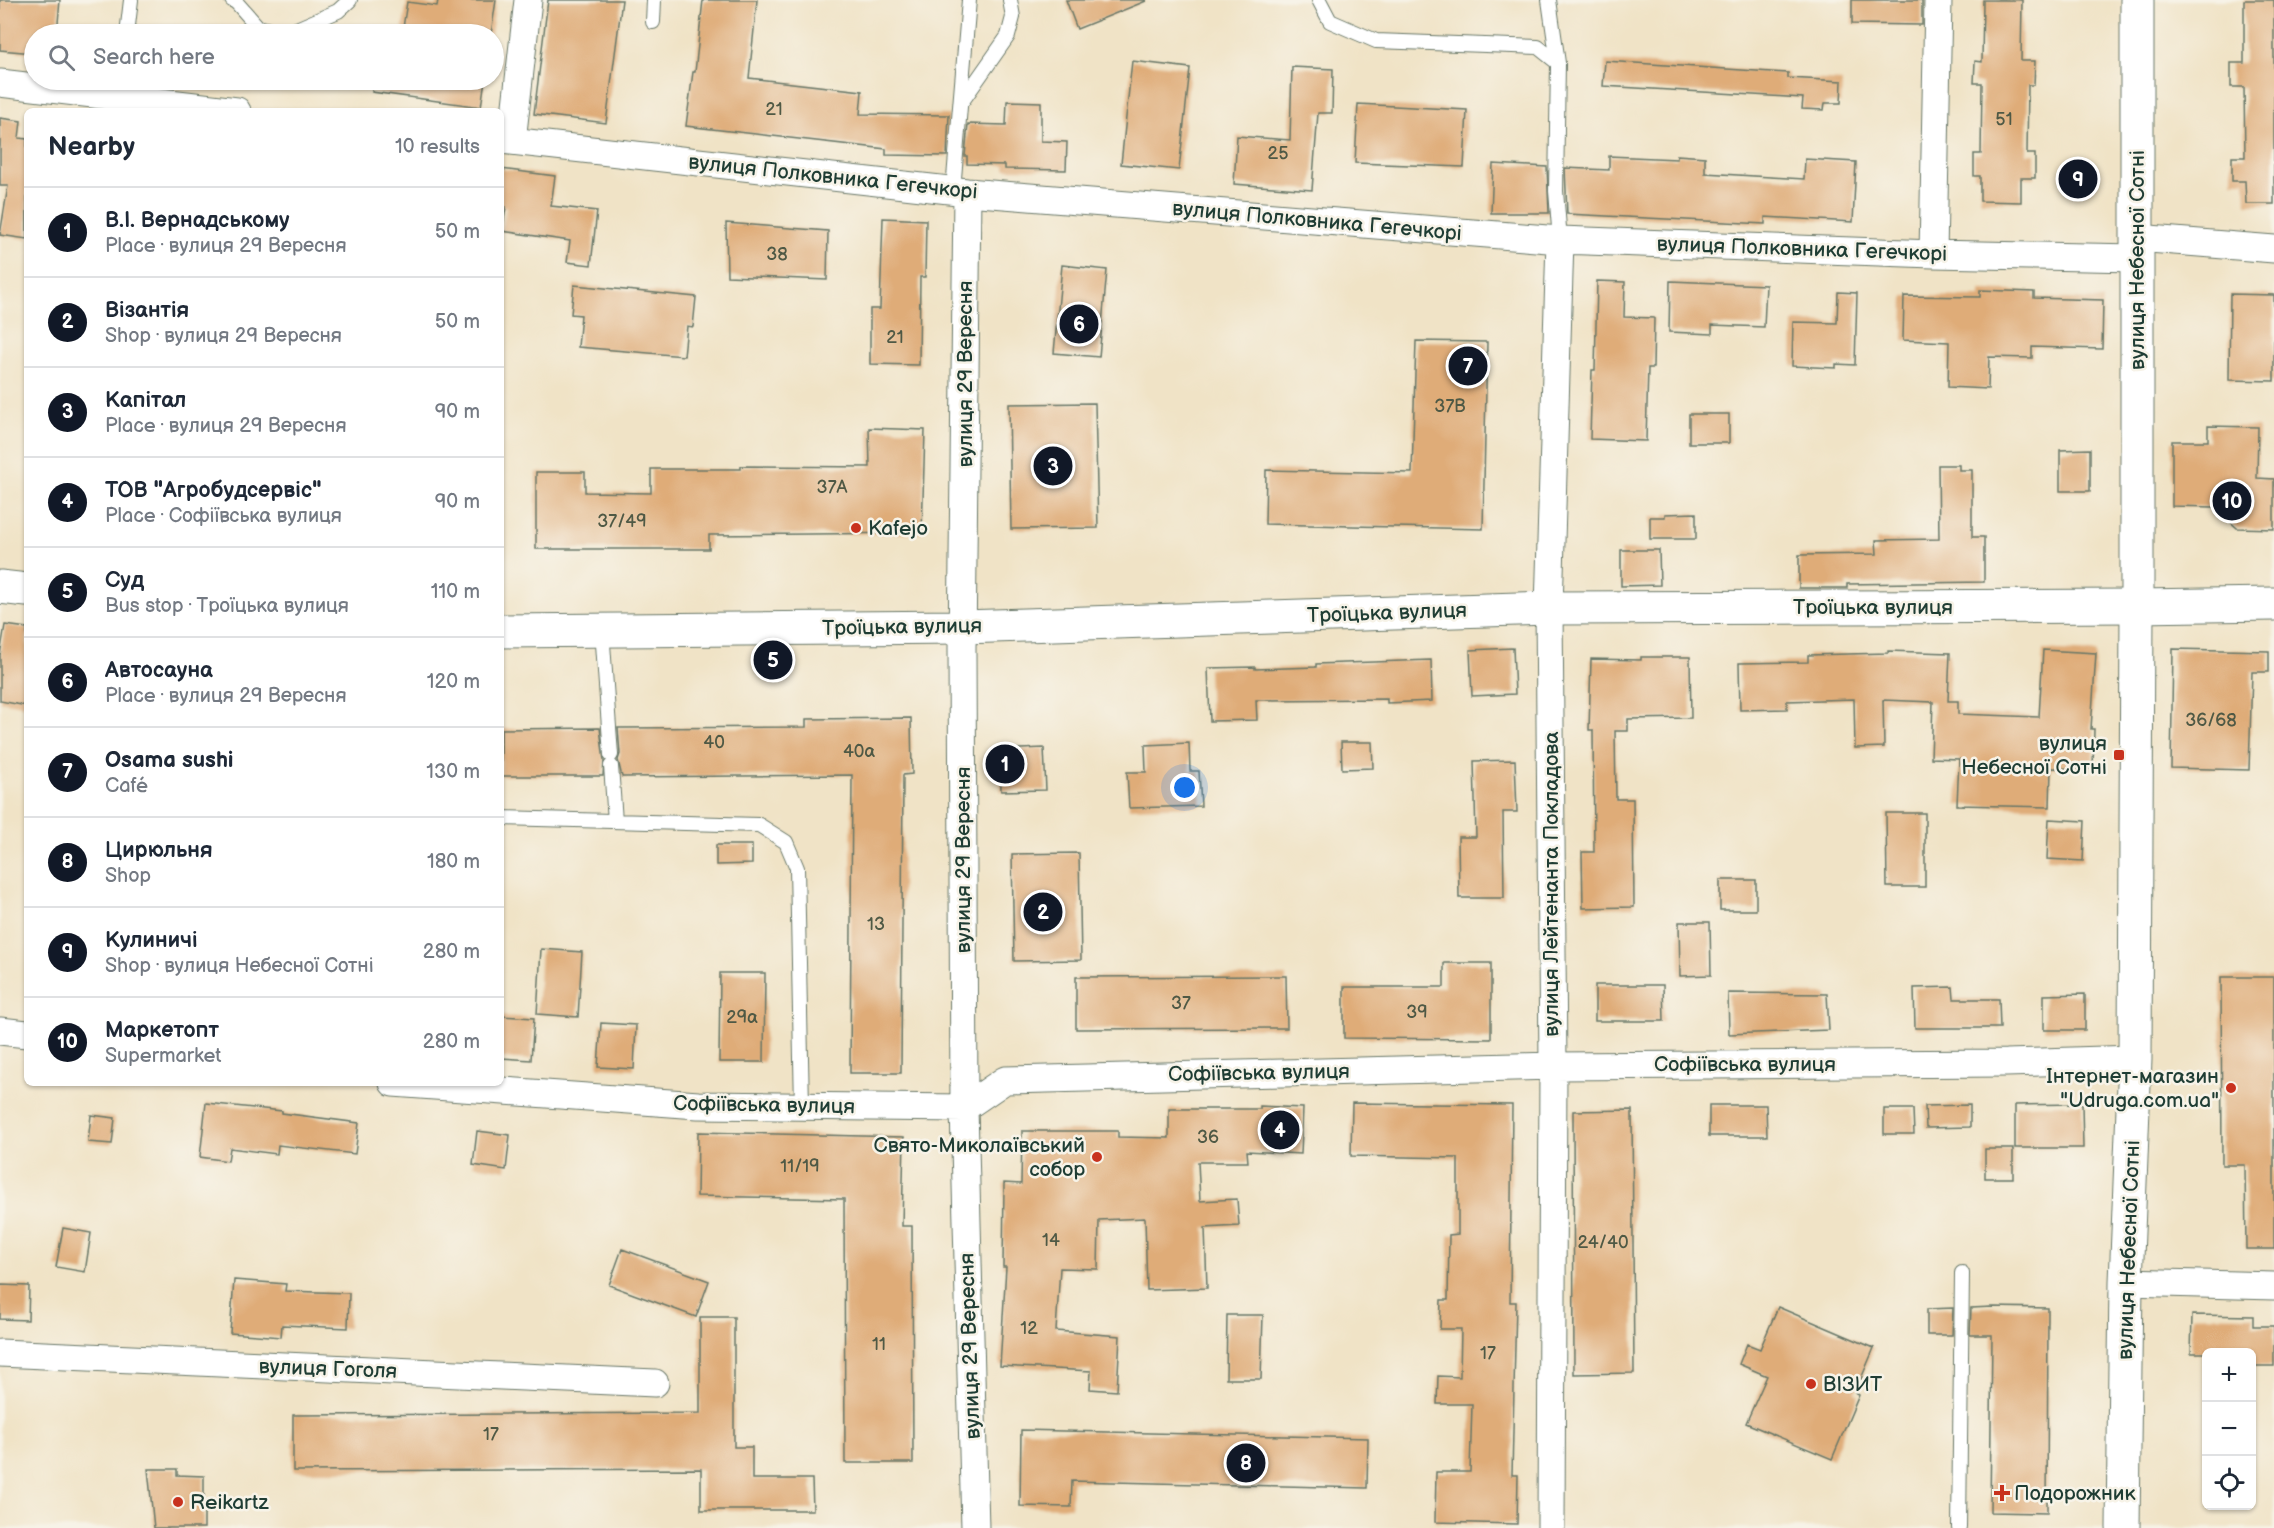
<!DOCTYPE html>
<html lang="en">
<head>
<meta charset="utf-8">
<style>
	:root { --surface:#fff; --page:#f6f6f7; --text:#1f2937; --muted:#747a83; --line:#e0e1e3; --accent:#111827 }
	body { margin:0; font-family:"Balsamiq Sans",sans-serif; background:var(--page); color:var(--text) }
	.controls { position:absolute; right:18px; bottom:18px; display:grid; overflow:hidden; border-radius:9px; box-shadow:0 2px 4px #0004 }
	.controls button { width:54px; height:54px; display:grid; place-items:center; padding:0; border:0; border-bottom:2px solid var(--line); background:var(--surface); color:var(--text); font:30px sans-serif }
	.you { position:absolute; left:1185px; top:788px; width:21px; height:21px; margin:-15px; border:4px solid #fff; border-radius:50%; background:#1a73e8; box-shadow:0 0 0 9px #1a73e833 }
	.badge { display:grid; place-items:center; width:39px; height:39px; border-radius:50%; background:var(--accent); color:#fff; font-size:20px; font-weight:700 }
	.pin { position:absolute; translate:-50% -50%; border:3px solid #fff; box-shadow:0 2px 6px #0006 }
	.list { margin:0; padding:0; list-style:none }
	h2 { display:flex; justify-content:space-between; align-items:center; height:78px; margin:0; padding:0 24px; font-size:26px }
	h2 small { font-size:20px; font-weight:400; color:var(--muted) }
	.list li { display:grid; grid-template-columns:39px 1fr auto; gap:18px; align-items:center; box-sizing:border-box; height:90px; padding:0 24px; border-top:2px solid var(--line) }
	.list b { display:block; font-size:22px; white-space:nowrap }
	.list p { margin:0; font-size:20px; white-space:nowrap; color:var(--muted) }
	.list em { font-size:20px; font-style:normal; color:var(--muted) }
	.icon { flex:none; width:33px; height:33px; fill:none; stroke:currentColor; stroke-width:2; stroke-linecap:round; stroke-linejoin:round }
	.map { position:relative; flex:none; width:2274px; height:1528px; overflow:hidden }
	.search { position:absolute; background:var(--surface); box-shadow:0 2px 4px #0004; left:24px; top:24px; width:480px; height:66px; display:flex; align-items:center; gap:15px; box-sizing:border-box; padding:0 21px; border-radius:33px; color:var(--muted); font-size:22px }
	.panel { position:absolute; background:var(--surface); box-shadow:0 2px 4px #0004; left:24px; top:108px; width:480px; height:978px; border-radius:9px }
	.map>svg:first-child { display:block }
</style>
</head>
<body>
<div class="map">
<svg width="2274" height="1528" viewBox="0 0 2274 1528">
	<rect width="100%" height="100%" fill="#f7f3e8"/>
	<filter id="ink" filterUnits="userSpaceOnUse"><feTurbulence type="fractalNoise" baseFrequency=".0167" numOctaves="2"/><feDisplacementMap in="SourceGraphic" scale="12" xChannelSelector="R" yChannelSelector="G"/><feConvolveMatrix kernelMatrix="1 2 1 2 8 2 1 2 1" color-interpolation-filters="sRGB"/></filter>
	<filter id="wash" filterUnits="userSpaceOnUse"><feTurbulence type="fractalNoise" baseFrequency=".008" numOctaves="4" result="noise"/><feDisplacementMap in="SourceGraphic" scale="24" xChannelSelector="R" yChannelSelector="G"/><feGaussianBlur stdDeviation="1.35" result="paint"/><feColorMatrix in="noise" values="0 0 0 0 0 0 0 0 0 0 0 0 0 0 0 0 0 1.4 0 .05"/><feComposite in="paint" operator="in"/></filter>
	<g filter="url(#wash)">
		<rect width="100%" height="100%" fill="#f0e3c6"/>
		<g id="blocks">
			<path fill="#dfac78" d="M 0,0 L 60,0 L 57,34 L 34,34 L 34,53 L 0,50 Z
				M 438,0 L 496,0 L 491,34 L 402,34 L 407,2 L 437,6 Z
				M 548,0 L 622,0 L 606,123 L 534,114 Z
				M 703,0 L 757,0 L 749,78 L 862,91 L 860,114 L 949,115 L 947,156 L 886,155 L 886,149 L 686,126 L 693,72 L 695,72 Z
				M 1066,0 L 1146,0 L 1146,1 L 1077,29 Z
				M 1852,0 L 1922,0 L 1922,25 L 1852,24 Z
				M 1983,0 L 2022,0 L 2021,61 L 2035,61 L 2034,85 L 2028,85 L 2027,154 L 2035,154 L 2035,178 L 2021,178 L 2021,202 L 1980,201 L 1980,176 L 1974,176 L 1974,154 L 1981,154 L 1982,83 L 1974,83 L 1975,61 L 1982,62 Z
				M 2244,0 L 2274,0 L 2274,204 L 2246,204 L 2245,181 L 2232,181 L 2232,157 L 2245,157 L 2244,87 L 2231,87 L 2231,63 L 2244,63 Z
				M 1132,61 L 1190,68 L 1179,170 L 1121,164 Z
				M 1605,61 L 1788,73 L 1788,78 L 1842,81 L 1841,103 L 1825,103 L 1824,110 L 1802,109 L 1803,98 L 1603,86 Z
				M 1292,67 L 1333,69 L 1332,113 L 1318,113 L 1312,190 L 1234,184 L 1237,136 L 1290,140 Z
				M 373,80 L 485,80 L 481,107 L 372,92 Z
				M 1007,101 L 1041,102 L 1041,141 L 1067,142 L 1066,170 L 1005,169 L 1005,165 L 967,164 L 967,156 L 965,156 L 968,124 L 1006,125 Z
				M 1358,104 L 1467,110 L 1464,167 L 1355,163 Z
				M 0,118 L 21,121 L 19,138 L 27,139 L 27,239 L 0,235 L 8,186 L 0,186 Z
				M 1677,155 L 1705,157 L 1705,173 L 1804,179 L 1805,159 L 1856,162 L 1853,222 L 1765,217 L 1765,224 L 1567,214 L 1565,168 L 1609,170 L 1609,156 L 1677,159 Z
				M 1493,164 L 1547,167 L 1549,213 L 1491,213 Z
				M 2066,167 L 2090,168 L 2090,191 L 2066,191 Z
				M 501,169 L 555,176 L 551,206 L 597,211 L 591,265 L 567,262 L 570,241 L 502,231 L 506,207 L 501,207 Z
				M 883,218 L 926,220 L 925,277 L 920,277 L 919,365 L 870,364 L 870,309 L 880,309 Z
				M 726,223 L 828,231 L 827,280 L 727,276 Z
				M 1062,265 L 1107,270 L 1099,357 L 1054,353 Z
				M 1597,281 L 1625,282 L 1624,317 L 1654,318 L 1653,368 L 1648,368 L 1646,441 L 1590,439 L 1592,370 L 1595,370 Z
				M 1670,281 L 1766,285 L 1764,327 L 1712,325 L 1712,334 L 1669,332 Z
				M 574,285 L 696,297 L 693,327 L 687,326 L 684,356 L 578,347 L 581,315 L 571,314 Z
				M 1980,290 L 2034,292 L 2034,298 L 2103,300 L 2102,349 L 2032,347 L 2032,358 L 1989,357 L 1988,389 L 1948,387 L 1949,342 L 1903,340 L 1904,296 L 1980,297 Z
				M 1838,292 L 1857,293 L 1855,365 L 1836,364 L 1836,368 L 1792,366 L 1793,322 L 1837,323 Z
				M 2230,294 L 2274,295 L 2274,381 L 2229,380 Z
				M 1416,341 L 1487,342 L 1483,529 L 1265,524 L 1266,470 L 1412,473 Z
				M 1095,403 L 1098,528 L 1011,529 L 1009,404 Z
				M 1689,414 L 1729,414 L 1729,443 L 1689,443 Z
				M 2208,426 L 2258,427 L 2257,478 L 2274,479 L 2274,529 L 2237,528 L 2214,507 L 2172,506 L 2172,441 L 2208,441 Z
				M 869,428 L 925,430 L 922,533 L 709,535 L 709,549 L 536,549 L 536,472 L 585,472 L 585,492 L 651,493 L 651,469 L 741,469 L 741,466 L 870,467 Z
				M 2090,449 L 2090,491 L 2060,491 L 2060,450 Z
				M 1938,465 L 1959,465 L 1959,470 L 1972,470 L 1972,537 L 1984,537 L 1984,582 L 1847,584 L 1847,588 L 1799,588 L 1799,555 L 1877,554 L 1876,540 L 1939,539 Z
				M 1696,513 L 1696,539 L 1650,539 L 1650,517 L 1665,517 L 1665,514 Z
				M 1621,550 L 1659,550 L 1660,585 L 1621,586 Z
				M 5,625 L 27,628 L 27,706 L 0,701 L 0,655 Z
				M 1513,648 L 1515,694 L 1472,696 L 1470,650 Z
				M 2173,649 L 2269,651 L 2269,672 L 2252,672 L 2249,770 L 2171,768 Z
				M 2043,650 L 2096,653 L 2091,729 L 2094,729 L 2093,769 L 2051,768 L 2050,807 L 1957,805 L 1959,759 L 1931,758 L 1933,702 L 1883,700 L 1884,747 L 1855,748 L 1854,699 L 1787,701 L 1787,709 L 1740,710 L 1739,663 L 1808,662 L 1808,655 L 1888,653 L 1888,651 L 1950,653 L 1948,701 L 1958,701 L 1958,714 L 2039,717 Z
				M 1641,657 L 1690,657 L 1691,718 L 1628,719 L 1628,731 L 1615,731 L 1616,799 L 1633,799 L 1634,907 L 1583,908 L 1582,852 L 1594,852 L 1593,730 L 1589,730 L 1591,659 L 1641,660 Z
				M 1431,660 L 1432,701 L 1387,703 L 1387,699 L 1256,700 L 1257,720 L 1210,721 L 1208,668 L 1255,667 L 1255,669 L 1316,667 L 1316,664 Z
				M 911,718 L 912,774 L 903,775 L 901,1073 L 850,1073 L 852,775 L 622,777 L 618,760 L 620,754 L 618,728 L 806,727 L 806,719 Z
				M 600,728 L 604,761 L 603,776 L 501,776 L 501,729 Z
				M 1341,742 L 1372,742 L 1373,768 L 1342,769 Z
				M 1189,743 L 1190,771 L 1199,771 L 1201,806 L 1129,808 L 1127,772 L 1146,772 L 1145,745 Z
				M 1044,748 L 1046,790 L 1001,791 L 1000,750 Z
				M 1515,760 L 1517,812 L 1503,812 L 1504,898 L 1459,898 L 1458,837 L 1476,837 L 1474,761 Z
				M 1886,813 L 1925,813 L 1925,887 L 1887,887 Z
				M 2049,819 L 2085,821 L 2083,861 L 2047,859 Z
				M 716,845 L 752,845 L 752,864 L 716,865 Z
				M 1079,853 L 1081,960 L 1014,961 L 1012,854 Z
				M 1720,880 L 1756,880 L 1756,910 L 1720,910 Z
				M 1679,922 L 1710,922 L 1711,975 L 1680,976 Z
				M 541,949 L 582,952 L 578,1017 L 537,1014 Z
				M 1444,963 L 1491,963 L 1491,1039 L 1344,1038 L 1344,987 L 1444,987 Z
				M 720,973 L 765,973 L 764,1062 L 719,1062 Z
				M 1286,976 L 1287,1028 L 1076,1029 L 1076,977 Z
				M 2221,977 L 2274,977 L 2274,1249 L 2246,1249 L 2245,1165 L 2222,1165 Z
				M 1595,985 L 1663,985 L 1664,1021 L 1595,1021 Z
				M 1953,987 L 1954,999 L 1999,999 L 2000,1028 L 1915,1028 L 1914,988 Z
				M 1728,993 L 1827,994 L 1829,1030 L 1729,1034 Z
				M 2085,994 L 2085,1030 L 2044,1030 L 2044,995 Z
				M 501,1016 L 534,1018 L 531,1060 L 501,1058 Z
				M 601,1023 L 636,1025 L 634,1069 L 598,1067 Z
				M 206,1103 L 282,1111 L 282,1113 L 359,1123 L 355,1154 L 278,1145 L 277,1154 L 230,1148 L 228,1161 L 200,1157 Z
				M 1352,1103 L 1512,1105 L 1510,1302 L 1516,1302 L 1512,1475 L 1518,1475 L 1517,1524 L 1435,1522 L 1436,1472 L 1470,1472 L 1472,1404 L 1437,1404 L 1438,1376 L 1460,1377 L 1461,1329 L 1440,1329 L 1441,1300 L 1448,1300 L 1449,1235 L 1458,1234 L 1458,1158 L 1351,1156 Z
				M 2082,1104 L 2083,1148 L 2015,1148 L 2015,1105 Z
				M 1709,1105 L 1766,1105 L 1767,1136 L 1709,1136 Z
				M 1970,1105 L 1970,1127 L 1926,1128 L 1925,1106 Z
				M 1260,1106 L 1303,1108 L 1301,1154 L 1247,1151 L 1248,1162 L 1198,1162 L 1200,1201 L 1237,1199 L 1239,1226 L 1205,1228 L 1207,1288 L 1147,1290 L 1145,1218 L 1099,1220 L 1098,1269 L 1060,1268 L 1056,1331 L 1120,1336 L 1117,1391 L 1090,1389 L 1091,1371 L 1000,1366 L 1006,1267 L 1003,1267 L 1004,1183 L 1021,1184 L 1022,1131 L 1118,1131 L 1118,1137 L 1169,1138 L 1169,1109 L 1260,1109 Z
				M 1884,1109 L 1913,1109 L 1914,1134 L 1884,1134 Z
				M 1632,1110 L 1634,1373 L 1574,1374 L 1573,1111 Z
				M 91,1115 L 115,1118 L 112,1144 L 88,1142 Z
				M 477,1131 L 510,1135 L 506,1170 L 473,1165 Z
				M 698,1132 L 904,1137 L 902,1226 L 912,1226 L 913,1463 L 845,1463 L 844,1199 L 697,1196 Z
				M 1985,1149 L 2013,1149 L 2013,1178 L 1985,1178 Z
				M 63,1228 L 91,1233 L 85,1272 L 56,1267 Z
				M 622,1249 L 709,1281 L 696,1317 L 609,1285 Z
				M 234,1280 L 286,1284 L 285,1291 L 349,1293 L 348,1328 L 282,1325 L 281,1337 L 230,1333 Z
				M 0,1285 L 29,1286 L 28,1320 L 0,1319 Z
				M 1778,1307 L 1874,1348 L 1855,1393 L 1859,1395 L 1832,1459 L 1746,1423 L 1767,1376 L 1739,1364 L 1747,1344 L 1760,1349 Z
				M 1992,1307 L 2048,1308 L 2047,1513 L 1990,1512 L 1992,1335 L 1970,1335 L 1971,1308 Z
				M 1953,1308 L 1952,1335 L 1927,1335 L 1927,1309 Z
				M 1227,1315 L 1263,1315 L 1261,1379 L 1226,1379 Z
				M 2192,1315 L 2253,1316 L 2253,1326 L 2274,1326 L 2274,1366 L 2252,1366 L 2252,1353 L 2191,1353 Z
				M 700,1317 L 734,1317 L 734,1447 L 752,1447 L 752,1479 L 812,1479 L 813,1510 L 701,1510 L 701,1469 L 293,1471 L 293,1415 L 700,1413 Z
				M 1021,1430 L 1368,1438 L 1367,1488 L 1072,1481 L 1071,1507 L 1020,1506 Z
				M 148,1469 L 177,1469 L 177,1475 L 204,1476 L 204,1528 L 154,1528 Z"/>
		</g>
	</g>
	<g filter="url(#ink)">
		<use href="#blocks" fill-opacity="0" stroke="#687767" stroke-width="1.5"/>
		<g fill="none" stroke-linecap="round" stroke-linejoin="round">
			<defs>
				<path id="service" d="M 232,0 L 236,2 L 258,27 L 285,34 L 338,11 L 350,0
					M 1319,0 L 1330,21 L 1376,41 L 1538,47 L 1558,63 L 1556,191 L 1560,240
					M 1549,0 L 1558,63
					M 653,22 L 654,0
					M 127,34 L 131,0
					M 963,100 L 1008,36 L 1013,17 L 1010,0
					M 953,190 L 969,0
					M 602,630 L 611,755
					M 611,766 L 615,821
					M 501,818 L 759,825 L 786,842 L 797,868 L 802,1106
					M 1959,1528 L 1962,1273"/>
				<path id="minor" d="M 0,83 L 237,111
					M 501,140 L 967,192 L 1560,240 L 1933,254 L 2136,258
					M 512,141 L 528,0
					M 967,192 L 962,649 L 964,1108 L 975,1528
					M 2137,238 L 2274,249
					M 1933,254 L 1938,0
					M 0,1031 L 27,1034
					M 393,1083 L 698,1105 L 964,1108 L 1005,1080 L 1553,1066 L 2006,1063 L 2135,1059
					M 2126,1282 L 2274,1286
					M 0,1353 L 655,1383
					M 1551,1528 L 1553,1066 L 1549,608 L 1560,240"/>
				<path id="tertiary" d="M 2123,1528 L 2126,1282 L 2135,1059 L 2137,606 L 2137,0"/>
				<path id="secondary" d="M 0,587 L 27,590
					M 501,631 L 963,627 L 1549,608 L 2137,606 L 2274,604"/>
			</defs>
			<use href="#service" stroke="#687767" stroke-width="16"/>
			<use href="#minor" stroke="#687767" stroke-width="29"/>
			<use href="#tertiary" stroke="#687767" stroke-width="35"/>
			<use href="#secondary" stroke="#687767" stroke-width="35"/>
			<use href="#service" stroke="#fff" stroke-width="14"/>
			<use href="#minor" stroke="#fff" stroke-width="27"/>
			<use href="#tertiary" stroke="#fff" stroke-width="33"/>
			<use href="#secondary" stroke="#fff" stroke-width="33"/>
		</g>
	</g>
	<g fill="#c8321e" stroke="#f7f3e8" stroke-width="2">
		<circle cx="856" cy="528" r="6"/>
		<rect x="2113" y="749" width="12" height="12" rx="3"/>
		<circle cx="2231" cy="1088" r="6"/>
		<circle cx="1097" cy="1157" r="6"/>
		<circle cx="1811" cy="1384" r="6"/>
		<path d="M1999 1484h6v6h6v6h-6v6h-6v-6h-6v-6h6z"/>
		<circle cx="178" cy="1502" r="6"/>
	</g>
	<g text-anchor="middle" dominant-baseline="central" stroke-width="5" stroke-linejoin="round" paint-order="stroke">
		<g font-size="18" fill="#4f5945">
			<text x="774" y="109">21</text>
			<text x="2004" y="119">51</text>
			<text x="1278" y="153">25</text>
			<text x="777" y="254">38</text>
			<text x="895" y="337">21</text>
			<text x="1450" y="406">37В</text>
			<text x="832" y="487">37А</text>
			<text x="622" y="521">37/49</text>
			<text x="2211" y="720">36/68</text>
			<text x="714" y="742">40</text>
			<text x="859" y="751">40а</text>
			<text x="876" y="924">13</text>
			<text x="1181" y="1003">37</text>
			<text x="1417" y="1012">39</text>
			<text x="742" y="1017">29а</text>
			<text x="1208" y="1137">36</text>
			<text x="800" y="1166">11/19</text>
			<text x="1051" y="1240">14</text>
			<text x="1603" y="1242">24/40</text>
			<text x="1029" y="1328">12</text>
			<text x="879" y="1344">11</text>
			<text x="1488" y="1353">17</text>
			<text x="491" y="1434">17</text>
		</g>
		<g font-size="21" fill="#1f3d34" stroke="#f7f3e8">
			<text transform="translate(833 177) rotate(6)">вулиця Полковника Гегечкорі</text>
			<text transform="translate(1317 221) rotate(5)">вулиця Полковника Гегечкорі</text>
			<text transform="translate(1802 249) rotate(2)">вулиця Полковника Гегечкорі</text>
			<text transform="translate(2137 260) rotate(-90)">вулиця Небесної Сотні</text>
			<text transform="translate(965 374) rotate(-90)">вулиця 29 Вересня</text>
			<text x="1873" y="607">Троїцька вулиця</text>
			<text transform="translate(1387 613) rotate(-2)">Троїцька вулиця</text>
			<text transform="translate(902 627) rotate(-1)">Троїцька вулиця</text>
			<text transform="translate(963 860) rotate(-90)">вулиця 29 Вересня</text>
			<text transform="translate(1551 884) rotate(-90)">вулиця Лейтенанта Покладова</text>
			<text x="1745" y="1064">Софіївська вулиця</text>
			<text transform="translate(1259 1073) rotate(-1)">Софіївська вулиця</text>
			<text transform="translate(764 1105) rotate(1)">Софіївська вулиця</text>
			<text transform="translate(2129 1250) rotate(-88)">вулиця Небесної Сотні</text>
			<text transform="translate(970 1346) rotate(-92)">вулиця 29 Вересня</text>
			<text transform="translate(328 1369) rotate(2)">вулиця Гоголя</text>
		</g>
		<g font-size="21" fill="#1f3d34" stroke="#f7f3e8" text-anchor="start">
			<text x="868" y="528">Kafejo</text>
			<text x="2107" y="743" text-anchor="end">вулиця<tspan x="2107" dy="24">Небесної Сотні</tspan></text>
			<text x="2219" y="1076" text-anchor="end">Iнтернет-магазин<tspan x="2219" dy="24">"Udruga.com.ua"</tspan></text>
			<text x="1085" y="1145" text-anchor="end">Свято-Миколаївський<tspan x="1085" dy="24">собор</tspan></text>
			<text x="1823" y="1384">ВІЗИТ</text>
			<text x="2014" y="1493">Подорожник</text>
			<text x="190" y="1502">Reikartz</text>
		</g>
	</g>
</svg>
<div class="controls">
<button>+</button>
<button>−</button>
<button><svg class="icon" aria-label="locate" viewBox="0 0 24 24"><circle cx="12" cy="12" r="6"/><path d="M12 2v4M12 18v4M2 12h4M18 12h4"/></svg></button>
</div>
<div class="you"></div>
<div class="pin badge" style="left:1005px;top:764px">1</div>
<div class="pin badge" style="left:1043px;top:912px">2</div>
<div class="pin badge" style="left:1053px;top:466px">3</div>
<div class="pin badge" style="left:1280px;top:1130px">4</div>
<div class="pin badge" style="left:773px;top:660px">5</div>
<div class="pin badge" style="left:1079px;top:324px">6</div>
<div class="pin badge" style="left:1468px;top:366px">7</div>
<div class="pin badge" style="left:1246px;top:1463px">8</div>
<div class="pin badge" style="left:2078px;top:179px">9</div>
<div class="pin badge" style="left:2232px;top:501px">10</div>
<div class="search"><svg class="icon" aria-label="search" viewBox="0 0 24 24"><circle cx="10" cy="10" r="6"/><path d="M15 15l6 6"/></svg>Search here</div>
<section class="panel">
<h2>Nearby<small>10 results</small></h2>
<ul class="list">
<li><span class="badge">1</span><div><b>В.І. Вернадському</b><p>Place · вулиця 29 Вересня</p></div><em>50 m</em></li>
<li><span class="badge">2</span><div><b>Візантія</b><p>Shop · вулиця 29 Вересня</p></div><em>50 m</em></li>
<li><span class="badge">3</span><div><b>Капітал</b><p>Place · вулиця 29 Вересня</p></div><em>90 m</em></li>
<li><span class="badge">4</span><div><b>ТОВ &quot;Агробудсервіс&quot;</b><p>Place · Софіївська вулиця</p></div><em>90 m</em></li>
<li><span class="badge">5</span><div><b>Суд</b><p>Bus stop · Троїцька вулиця</p></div><em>110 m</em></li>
<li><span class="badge">6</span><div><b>Автосауна</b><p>Place · вулиця 29 Вересня</p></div><em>120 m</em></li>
<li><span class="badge">7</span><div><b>Osama sushi</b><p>Café</p></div><em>130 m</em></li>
<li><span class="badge">8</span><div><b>Цирюльня</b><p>Shop</p></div><em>180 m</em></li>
<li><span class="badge">9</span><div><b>Кулиничі</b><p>Shop · вулиця Небесної Сотні</p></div><em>280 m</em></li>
<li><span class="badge">10</span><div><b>Маркетопт</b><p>Supermarket</p></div><em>280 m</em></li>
</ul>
</section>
</div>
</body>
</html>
